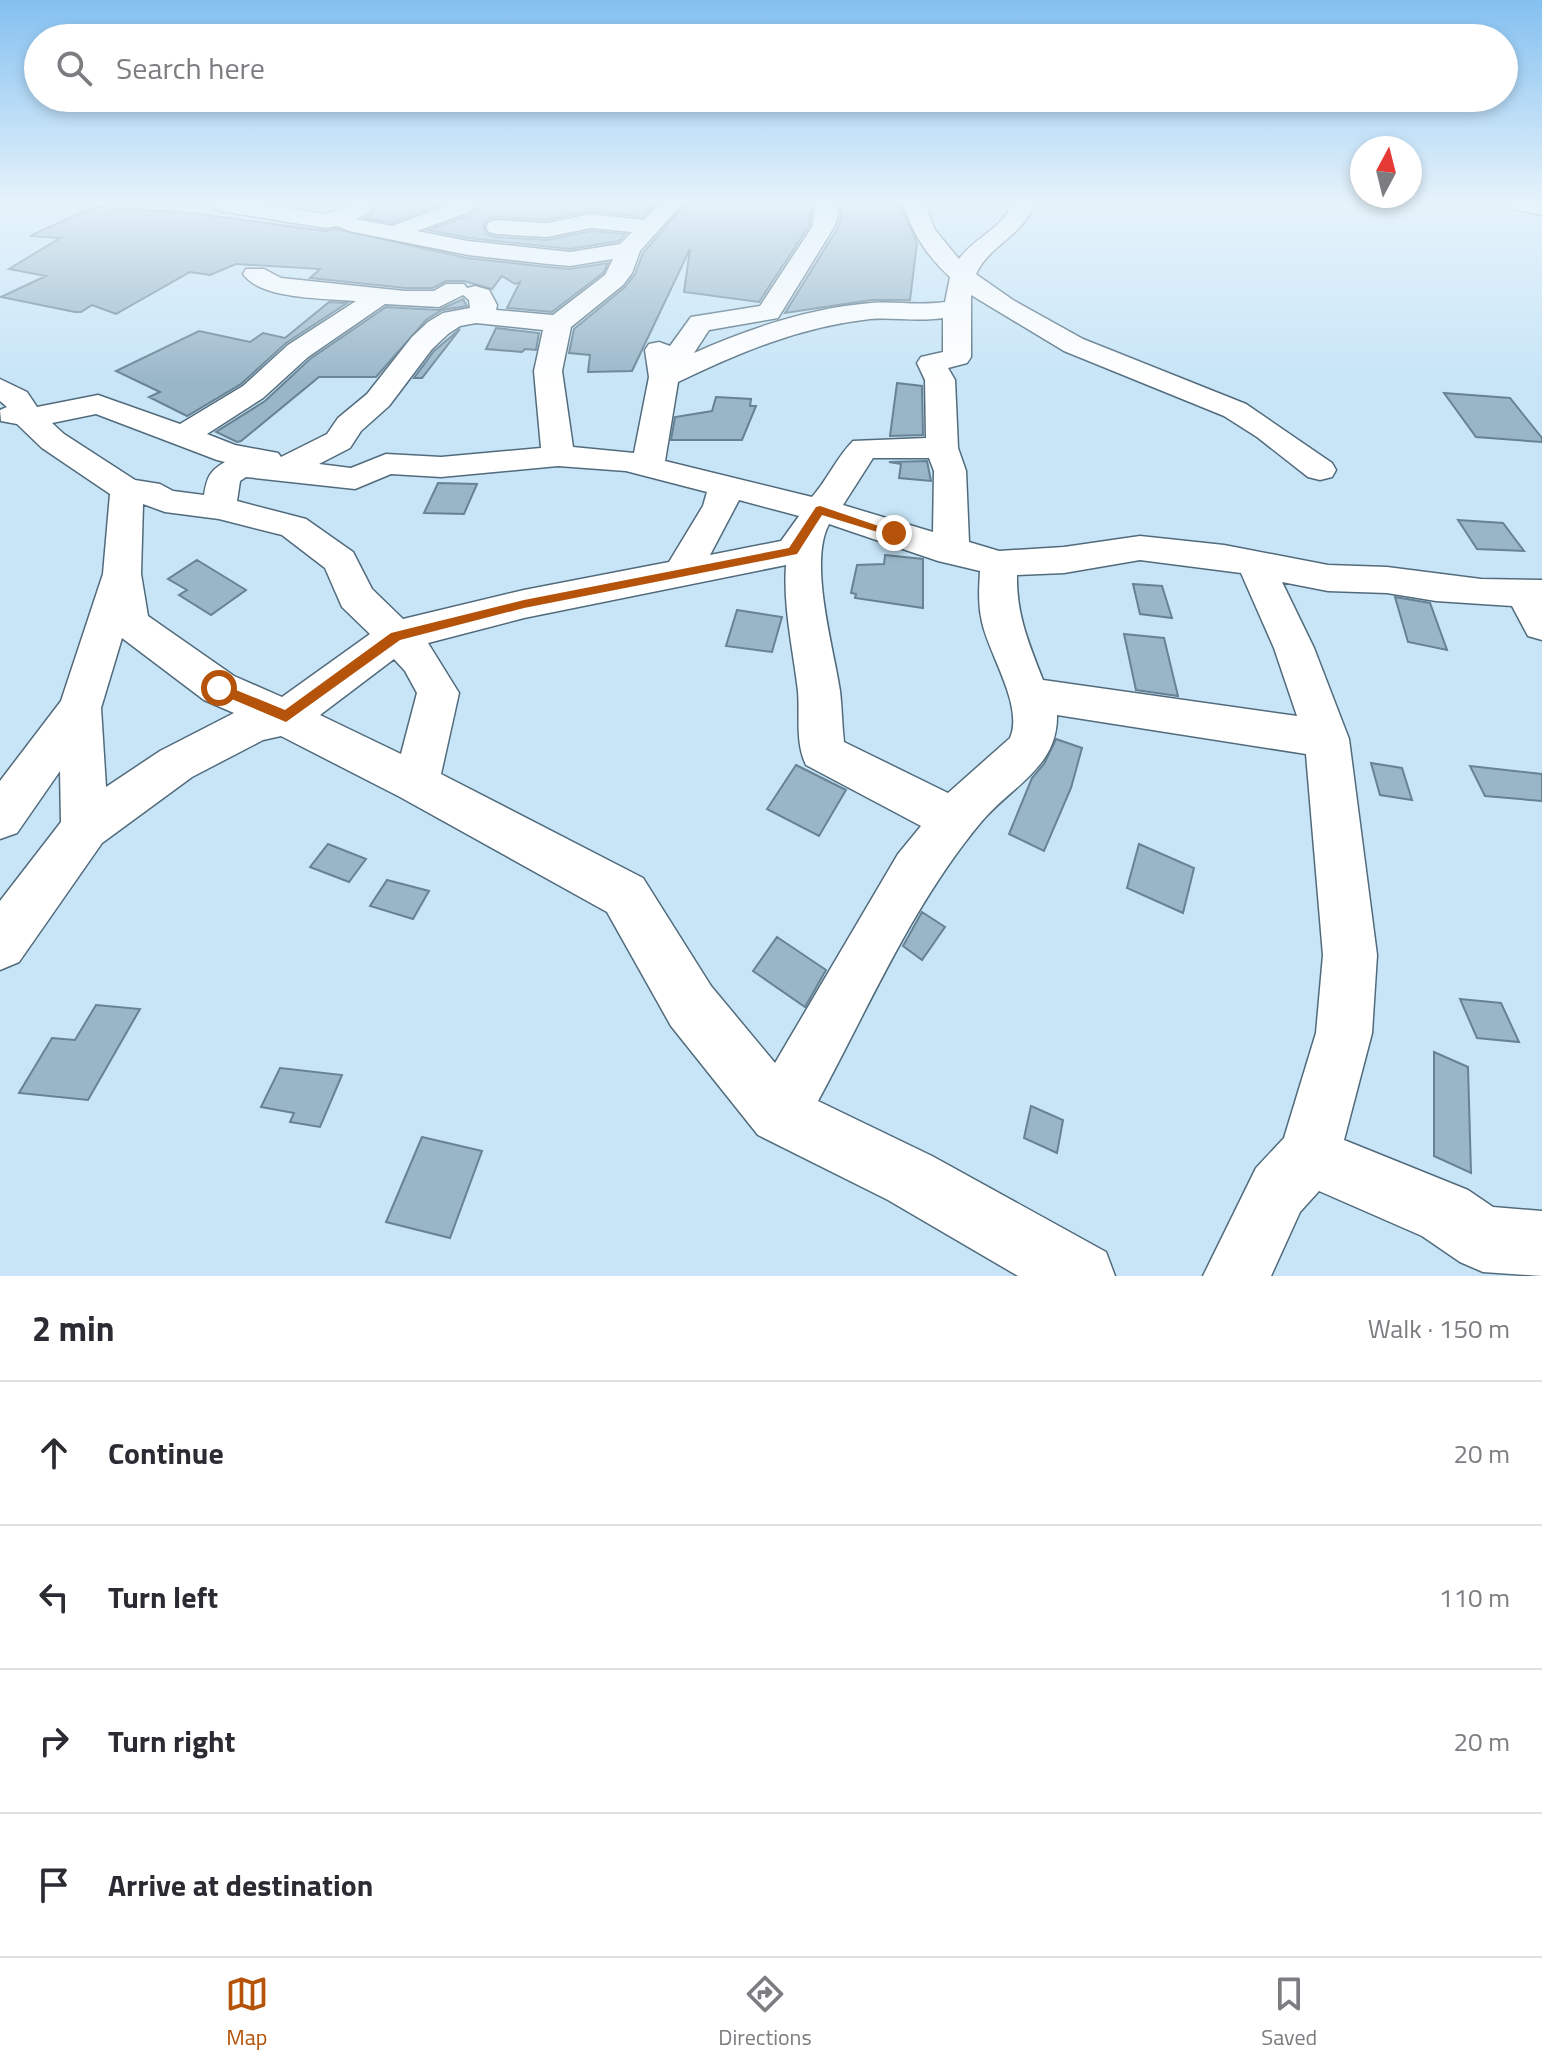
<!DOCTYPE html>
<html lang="en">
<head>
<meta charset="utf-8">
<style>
	:root { --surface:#fff; --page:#f2f2f3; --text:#2b2b33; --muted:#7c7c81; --line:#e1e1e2; --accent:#b45309 }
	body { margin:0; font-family:"Titillium Web",sans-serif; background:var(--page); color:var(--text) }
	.compass { position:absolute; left:1350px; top:136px; width:72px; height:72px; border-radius:50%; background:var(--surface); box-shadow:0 4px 12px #0003; rotate:7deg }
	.stop { position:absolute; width:24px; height:24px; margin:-18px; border:6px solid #b45309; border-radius:50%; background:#fff }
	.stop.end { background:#b45309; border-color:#fff; box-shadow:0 2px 8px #0008 }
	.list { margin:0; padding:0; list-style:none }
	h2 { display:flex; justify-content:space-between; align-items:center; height:104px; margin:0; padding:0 32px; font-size:34px }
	h2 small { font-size:26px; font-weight:400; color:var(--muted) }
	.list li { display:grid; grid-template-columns:52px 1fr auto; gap:24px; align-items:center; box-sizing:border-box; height:144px; padding:0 32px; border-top:2px solid var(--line) }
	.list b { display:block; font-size:30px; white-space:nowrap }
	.list em { font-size:26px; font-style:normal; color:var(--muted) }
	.icon { flex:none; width:44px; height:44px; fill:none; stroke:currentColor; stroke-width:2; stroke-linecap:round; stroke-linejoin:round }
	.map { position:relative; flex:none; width:1542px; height:1276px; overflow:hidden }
	.search { position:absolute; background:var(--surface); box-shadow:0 4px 12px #0003; left:24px; right:24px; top:24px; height:88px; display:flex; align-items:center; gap:20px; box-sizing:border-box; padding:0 28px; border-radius:44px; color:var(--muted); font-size:30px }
	.sheet { height:680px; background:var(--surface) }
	nav { display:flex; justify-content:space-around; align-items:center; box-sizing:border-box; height:112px; border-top:2px solid var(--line); background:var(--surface); font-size:22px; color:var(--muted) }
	nav a { display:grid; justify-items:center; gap:4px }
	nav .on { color:var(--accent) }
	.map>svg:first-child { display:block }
</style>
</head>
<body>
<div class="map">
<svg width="1542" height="1276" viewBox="0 0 1542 1276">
	<rect width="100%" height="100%" fill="#c7e5f7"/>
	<path fill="#99b6c8" stroke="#678293" stroke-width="2" d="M 376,204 L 442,204 L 392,223 L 365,218 L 372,214 Z
		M 481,204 L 655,204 L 643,217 L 590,211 L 547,220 L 496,217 L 488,219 L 483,225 L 486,234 L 497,237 L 547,240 L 591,231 L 625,234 L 619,241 L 570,249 L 468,238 L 428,230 L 468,216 Z
		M 685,204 L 812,204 L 809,226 L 759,302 L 684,292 L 690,249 L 632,371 L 588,372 L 590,355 L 569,353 L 574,329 L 625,287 L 635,274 L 643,253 Z
		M 840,204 L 900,204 L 917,243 L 910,300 L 871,300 L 785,313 L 837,229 L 841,216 Z
		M 93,207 L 182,212 L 326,231 L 337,229 L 467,258 L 548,267 L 570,269 L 608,263 L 603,273 L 552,312 L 507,308 L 520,282 L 515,284 L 502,276 L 492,289 L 464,281 L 446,281 L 433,288 L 405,288 L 310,278 L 320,269 L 236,264 L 210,275 L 190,272 L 116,314 L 92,305 L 81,312 L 75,312 L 1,297 L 46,276 L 9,269 L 60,238 L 30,236 Z
		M 463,299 L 467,306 L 442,310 L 426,320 L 376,377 L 319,377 L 241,441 L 237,442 L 216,432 L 265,401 L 310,359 L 386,307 L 439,310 Z
		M 329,302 L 347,303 L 286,343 L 241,384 L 187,416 L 149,397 L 160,392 L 116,371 L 199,331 L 250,342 L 263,333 L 285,338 Z
		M 496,328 L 539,333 L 536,350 L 525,349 L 522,352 L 486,349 Z
		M 460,329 L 422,378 L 414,378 L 434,351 Z
		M 897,383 L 922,386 L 923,435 L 890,436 Z
		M 1444,393 L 1510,398 L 1542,438 L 1542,442 L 1476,437 Z
		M 716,397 L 751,399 L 750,406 L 756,406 L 742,440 L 671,440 L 675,417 L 712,411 Z
		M 927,461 L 931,481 L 899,478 L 901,464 L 889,462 Z
		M 438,483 L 477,484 L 464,514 L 424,513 Z
		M 1458,520 L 1503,523 L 1524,551 L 1477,549 Z
		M 885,555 L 923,559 L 923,608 L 855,598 L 856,594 L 851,593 L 857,565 L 884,564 Z
		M 197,560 L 246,590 L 211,615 L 179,595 L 187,590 L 168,579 Z
		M 1133,584 L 1162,586 L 1172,618 L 1140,614 Z
		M 1395,597 L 1430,603 L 1447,650 L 1408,642 Z
		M 737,610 L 782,617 L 772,652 L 726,646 Z
		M 1124,634 L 1164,638 L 1178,696 L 1136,690 Z
		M 1056,739 L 1082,748 L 1071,788 L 1044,851 L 1009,834 L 1032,778 L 1044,764 Z
		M 1371,763 L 1402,768 L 1412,800 L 1380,795 Z
		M 796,765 L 846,790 L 819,836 L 767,809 Z
		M 1470,766 L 1542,774 L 1542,801 L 1485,796 Z
		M 328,844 L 366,859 L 349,882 L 310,867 Z
		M 1139,844 L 1194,868 L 1183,913 L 1127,888 Z
		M 387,880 L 429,891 L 413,919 L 370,906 Z
		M 922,912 L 945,927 L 922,960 L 903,946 Z
		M 777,937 L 826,970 L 805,1007 L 753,971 Z
		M 1460,999 L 1501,1003 L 1519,1042 L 1477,1038 Z
		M 96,1005 L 140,1009 L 88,1100 L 19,1093 L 52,1038 L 75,1040 Z
		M 1434,1052 L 1468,1067 L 1471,1173 L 1434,1156 Z
		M 280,1068 L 342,1075 L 320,1127 L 290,1122 L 294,1113 L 261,1107 Z
		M 1031,1106 L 1063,1120 L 1057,1153 L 1024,1138 Z
		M 422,1137 L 482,1151 L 450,1238 L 386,1222 Z"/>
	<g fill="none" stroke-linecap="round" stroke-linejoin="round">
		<defs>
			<path id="minor" d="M 209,204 L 262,204 L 326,214 L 350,204 L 373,204 L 371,211 L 356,219 L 392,226 L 451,204 L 478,204 L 467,213 L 417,231 L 468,241 L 570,252 L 620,244 L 632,232 L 591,228 L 547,237 L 497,234 L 489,232 L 486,227 L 489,222 L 497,220 L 547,223 L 591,214 L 644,220 L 659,204 L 682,204 L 640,251 L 632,273 L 623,285 L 571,327 L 562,371 L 573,447 L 634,453 L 649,377 L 645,350 L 649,344 L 659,342 L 670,346 L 691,317 L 760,306 L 812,227 L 815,204 L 837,204 L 838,215 L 834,227 L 778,318 L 709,330 L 694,353 C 750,328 810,308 871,303 C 897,301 917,306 945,302 L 950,277 C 927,256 913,234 903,204 L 925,204 L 935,230 L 959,259 C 974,238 1003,228 1012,204 L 1034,204 C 1024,235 989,245 976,274 L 980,277 L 1013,300 L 1083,339 L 1246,404 L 1332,463 L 1336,470 L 1332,477 L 1320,480 L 1308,477 L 1257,437 L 1224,416 L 1064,351 L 971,295 L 971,357 L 967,363 L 948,368 L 955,380 L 958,448 L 966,471 L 969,542 L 999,551 L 1064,547 L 1140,536 L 1224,545 L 1328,565 L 1387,567 L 1481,579 L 1542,580 L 1542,640 L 1528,636 L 1512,606 L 1436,601 L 1387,593 L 1328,591 L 1282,582 L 1314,648 L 1349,739 L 1377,955 L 1372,1033 L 1344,1140 L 1468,1190 L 1493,1207 L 1542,1211 L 1542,1276 L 1483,1272 L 1460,1262 L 1422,1236 L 1319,1191 L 1300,1212 L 1271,1276 L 1203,1276 L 1256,1168 L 1284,1138 L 1316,1033 L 1323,955 L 1306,754 L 1057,715 C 1058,767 1012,786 982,821 C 913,903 869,1007 818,1101 L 932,1156 L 1106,1252 L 1115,1276 L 1018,1276 L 888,1200 L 758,1135 L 671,1026 L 607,912 L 400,797 L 281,736 L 263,740 L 192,777 L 102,843 L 19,962 L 0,970 L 0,901 L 61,822 L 60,771 L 17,833 L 0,839 L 0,781 L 61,701 L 103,574 L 110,494 L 42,448 L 17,424 L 1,421 L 0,410 L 7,407 L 0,401 L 0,379 L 27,392 L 37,407 L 98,395 L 180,424 L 243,386 L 288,345 L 356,301 C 326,298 261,300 243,274 L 246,269 L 264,269 L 281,278 L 405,291 L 434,291 L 446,284 L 464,284 L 467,288 L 475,286 L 489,290 L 497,305 L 496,310 L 553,315 L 605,275 L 613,259 L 570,266 L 548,264 L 468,255 L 349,231 L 337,226 L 326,228 L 220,211 ZM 463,295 L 469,300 L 470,308 L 443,313 L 428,322 L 412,337 L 367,394 L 338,418 L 327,434 L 281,457 L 278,453 L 235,445 L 207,434 L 263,398 L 308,357 L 385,304 L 439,307 ZM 943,318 L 943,352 L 921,357 L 917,363 L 925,380 L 926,438 L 853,441 C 836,458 828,479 812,497 L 665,461 L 678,382 C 741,352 799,327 870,319 C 894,317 917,322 943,318 ZM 476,323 L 543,330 L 534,371 L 541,448 L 441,457 L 386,454 L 351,468 L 319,464 L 350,448 L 361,431 L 389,406 L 432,349 L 448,334 L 460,326 ZM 96,414 L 217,460 L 225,462 C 209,471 207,478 204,495 L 173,491 L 160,484 L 135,480 L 64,434 L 52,423 ZM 873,458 L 929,458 L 934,471 L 933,532 L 843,505 ZM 558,466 L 626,471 L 707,492 L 703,506 L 669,562 L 524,590 L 403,619 L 372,589 L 353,552 L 306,519 L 237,501 L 240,481 L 246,477 L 355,489 L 391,474 L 441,477 ZM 739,500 L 799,516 L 781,541 L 710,555 ZM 143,504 L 165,512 L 219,519 L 282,535 L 325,568 L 342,607 L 370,634 L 282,697 L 234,676 L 148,616 L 141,574 ZM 829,524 L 938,561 L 980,571 C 979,589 978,605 982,622 C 989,655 1024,706 1010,738 L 948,793 L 844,742 C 842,725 842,708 840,691 C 834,649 808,562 829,524 ZM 1140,560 L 1241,573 L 1274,648 L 1297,716 L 1043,680 C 1029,644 1016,614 1017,575 L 1064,573 ZM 786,565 C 783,607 793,649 798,691 C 800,716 795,742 806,765 L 921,826 L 898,854 L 775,1063 L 711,986 L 643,878 L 441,774 L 459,693 L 428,643 L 524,618 ZM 122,638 L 204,700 L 234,713 L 160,751 L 106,787 L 101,708 ZM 394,659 L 405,671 L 417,693 L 401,754 L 320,715 Z
				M 1510,204 L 1542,204 L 1542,215 L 1513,209 Z"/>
		</defs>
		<use href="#minor" stroke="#516b7c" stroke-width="3"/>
		<use href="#minor" fill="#fff" fill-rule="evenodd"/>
	</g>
	<linearGradient id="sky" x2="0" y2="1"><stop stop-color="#84c0f0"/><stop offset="0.53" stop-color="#e6f3fb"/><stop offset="1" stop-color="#e6f3fb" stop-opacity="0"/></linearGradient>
	<rect width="1542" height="383" fill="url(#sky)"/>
	<path fill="#b45309" d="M 820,506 L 899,533 L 894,537 L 822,515 L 797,554 L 524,608 L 400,640 L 286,722 L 215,692 L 213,688 L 219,683 L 285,710 L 391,633 L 524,600 L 789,548 L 816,507 Z"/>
</svg>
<svg class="compass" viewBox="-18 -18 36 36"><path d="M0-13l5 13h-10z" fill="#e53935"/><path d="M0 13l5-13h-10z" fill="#7c7c81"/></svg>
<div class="stop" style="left:219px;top:688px"></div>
<div class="stop end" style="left:894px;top:533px"></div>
<div class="search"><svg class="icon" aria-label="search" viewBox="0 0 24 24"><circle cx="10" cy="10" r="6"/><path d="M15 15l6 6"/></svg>Search here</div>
</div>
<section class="sheet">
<h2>2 min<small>Walk · 150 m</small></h2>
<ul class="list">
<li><svg class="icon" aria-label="ahead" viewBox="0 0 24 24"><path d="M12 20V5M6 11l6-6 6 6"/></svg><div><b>Continue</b></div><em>20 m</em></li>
<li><svg class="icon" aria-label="left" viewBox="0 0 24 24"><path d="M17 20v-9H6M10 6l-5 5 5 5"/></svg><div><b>Turn left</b></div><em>110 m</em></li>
<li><svg class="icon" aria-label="right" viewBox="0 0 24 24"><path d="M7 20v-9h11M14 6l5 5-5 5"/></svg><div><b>Turn right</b></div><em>20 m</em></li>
<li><svg class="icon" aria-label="arrive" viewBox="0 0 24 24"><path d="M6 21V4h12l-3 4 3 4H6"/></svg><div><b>Arrive at destination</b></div></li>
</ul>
</section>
<nav>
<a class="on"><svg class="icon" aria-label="map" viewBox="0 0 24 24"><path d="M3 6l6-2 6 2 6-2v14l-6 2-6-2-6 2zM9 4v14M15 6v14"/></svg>Map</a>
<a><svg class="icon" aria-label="directions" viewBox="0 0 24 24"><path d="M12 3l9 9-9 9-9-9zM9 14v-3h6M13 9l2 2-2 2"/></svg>Directions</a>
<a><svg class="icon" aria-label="saved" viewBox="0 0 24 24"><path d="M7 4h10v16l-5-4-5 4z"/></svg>Saved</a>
</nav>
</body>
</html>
